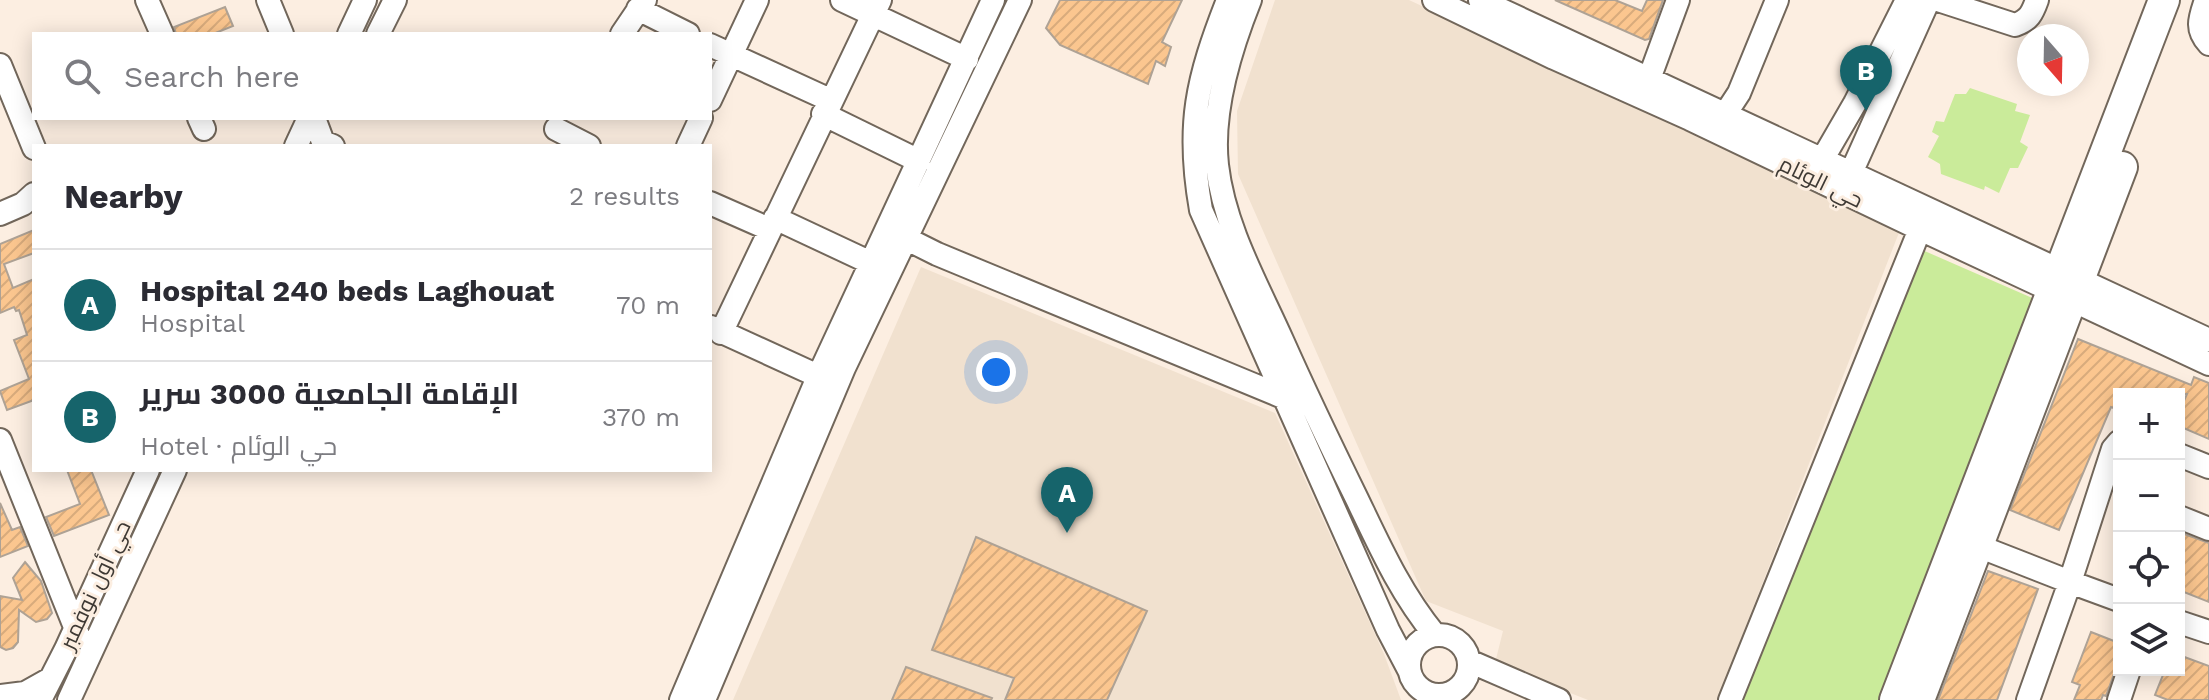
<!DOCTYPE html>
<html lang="en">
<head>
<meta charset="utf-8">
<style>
	:root { --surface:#fff; --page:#f2f2f3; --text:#2b2b33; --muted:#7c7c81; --line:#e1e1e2; --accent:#16646b }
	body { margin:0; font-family:"Work Sans",Cairo,sans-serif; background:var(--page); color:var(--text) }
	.controls { position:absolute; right:24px; bottom:24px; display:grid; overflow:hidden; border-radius:0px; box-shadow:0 4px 20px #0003 }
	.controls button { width:72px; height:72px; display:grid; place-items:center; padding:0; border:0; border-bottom:2px solid var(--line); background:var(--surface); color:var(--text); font:40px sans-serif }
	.compass { position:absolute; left:2017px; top:24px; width:72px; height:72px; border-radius:50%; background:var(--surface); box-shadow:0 4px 20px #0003; rotate:160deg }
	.you { position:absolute; left:996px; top:372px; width:28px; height:28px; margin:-20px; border:6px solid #fff; border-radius:50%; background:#1a73e8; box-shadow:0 0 0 12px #1a73e833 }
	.badge { display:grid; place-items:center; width:52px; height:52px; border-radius:50%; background:var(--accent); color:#fff; font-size:26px; font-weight:700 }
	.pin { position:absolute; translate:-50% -66px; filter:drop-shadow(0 2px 4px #0008) }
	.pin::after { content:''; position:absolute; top:42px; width:28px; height:24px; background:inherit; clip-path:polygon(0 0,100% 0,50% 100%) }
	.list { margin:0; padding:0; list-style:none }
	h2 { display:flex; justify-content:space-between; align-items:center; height:104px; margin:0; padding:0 32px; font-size:34px }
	h2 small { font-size:26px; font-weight:400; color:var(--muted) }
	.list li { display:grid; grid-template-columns:52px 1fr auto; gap:24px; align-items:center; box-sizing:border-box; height:112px; padding:0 32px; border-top:2px solid var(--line) }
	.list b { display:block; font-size:30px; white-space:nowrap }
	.list p { margin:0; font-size:26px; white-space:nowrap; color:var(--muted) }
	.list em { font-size:26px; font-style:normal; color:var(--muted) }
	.icon { flex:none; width:44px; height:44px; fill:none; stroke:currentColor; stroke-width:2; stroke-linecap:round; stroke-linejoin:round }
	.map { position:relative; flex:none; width:2209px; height:700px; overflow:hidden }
	.search { position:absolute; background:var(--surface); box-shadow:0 4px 20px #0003; left:32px; top:32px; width:680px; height:88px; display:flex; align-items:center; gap:20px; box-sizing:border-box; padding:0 28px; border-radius:0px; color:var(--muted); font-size:30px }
	.panel { position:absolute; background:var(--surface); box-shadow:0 4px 20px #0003; left:32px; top:144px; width:680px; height:328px; border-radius:0px }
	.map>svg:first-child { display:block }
</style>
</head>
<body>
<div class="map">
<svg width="2209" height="700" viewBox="0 0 2209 700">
	<defs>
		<pattern id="building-hatch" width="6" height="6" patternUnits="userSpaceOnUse" patternTransform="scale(2)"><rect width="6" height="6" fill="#fbc68f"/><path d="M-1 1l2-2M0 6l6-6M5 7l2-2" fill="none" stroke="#d8ab7c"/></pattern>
	</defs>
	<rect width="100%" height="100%" fill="#fceee1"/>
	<path fill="#f1e1cf" d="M 1275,0 L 1409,0 L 1900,230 L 1717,700 L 1588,700 L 1495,663 L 1503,631 L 1426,601 L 1238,174 L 1237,111 Z
		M 921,267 L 1275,413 L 1384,654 L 1401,700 L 733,700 Z"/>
	<path fill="#caeb9a" d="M 1970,88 L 2017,104 L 2015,111 L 2030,115 L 2020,142 L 2028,147 L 2018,168 L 2010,168 L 1999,193 L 1985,186 L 1984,190 L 1941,174 L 1940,164 L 1928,157 L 1939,136 L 1932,132 L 1936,121 L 1944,122 L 1955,94 L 1966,94 Z
		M 1920,249 L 2044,303 L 1886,700 L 1731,700 Z"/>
	<path fill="url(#building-hatch)" stroke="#aea295" stroke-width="2" d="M 1060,0 L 1182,0 L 1162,42 L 1171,47 L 1165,66 L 1156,61 L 1148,84 L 1060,45 L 1046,28 Z
		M 1555,0 L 1615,0 L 1642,11 L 1647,0 L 1663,0 L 1649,39 L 1645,40 Z
		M 225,7 L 233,26 L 213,34 L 176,34 L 174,27 Z
		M 34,230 L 34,253 L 4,264 L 13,288 L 34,279 L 34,400 L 7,410 L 0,391 L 29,379 L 14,340 L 27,335 L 19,310 L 16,311 L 14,307 L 0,313 L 0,244 Z
		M 2078,339 L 2191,385 L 2194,377 L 2209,383 L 2209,439 L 2179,426 L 2179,412 L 2187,394 L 2119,394 L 2119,410 L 2111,407 L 2059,530 L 2010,510 Z
		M 67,470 L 91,470 L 109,515 L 54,536 L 46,517 L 80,504 Z
		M 0,503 L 12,530 L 20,527 L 28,546 L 0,557 Z
		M 2179,532 L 2209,543 L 2209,602 L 2179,590 Z
		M 976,537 L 1147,611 L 1107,700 L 1005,700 L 1014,678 L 932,650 Z
		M 25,562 L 41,581 L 52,613 L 47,619 L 36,622 L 19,610 L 18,642 L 13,648 L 6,650 L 0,647 L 0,596 L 22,600 L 13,578 Z
		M 1988,571 L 2038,589 L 1997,700 L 1938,700 Z
		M 2091,632 L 2119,643 L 2119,660 L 2106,696 L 2103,695 L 2101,700 L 2074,700 L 2080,685 L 2072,682 Z
		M 2179,655 L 2209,666 L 2209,700 L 2168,700 L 2155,695 L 2165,670 L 2179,670 Z
		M 906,667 L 992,698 L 991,700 L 892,700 Z"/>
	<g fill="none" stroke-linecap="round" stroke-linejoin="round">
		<defs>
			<path id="minor" d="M 147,0 L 162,34
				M 268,0 L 282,34
				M 842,0 L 967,59
				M 1228,0 C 1197,79 1186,125 1201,210 L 1388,630 L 1409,670
				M 1250,0 C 1230,50 1211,111 1217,165 C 1224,227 1257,284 1282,340 C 1306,394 1331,446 1357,499 C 1380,547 1401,594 1435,635
				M 1434,0 L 1554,58 L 1690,119 L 1920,229 L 2209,364
				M 1480,0 L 2209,340
				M 1938,0 L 2015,25 C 2029,20 2032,14 2037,0
				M 2206,0 C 2200,18 2195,29 2209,44
				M 638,9 L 688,34
				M 349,34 L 365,0
				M 378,34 L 395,0
				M 622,34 L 645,0
				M 710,45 L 830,100
				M 0,65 L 34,148
				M 1645,90 L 1678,0
				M 710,100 L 757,0
				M 823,114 L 919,161
				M 199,118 L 204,129
				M 314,118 L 323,142 L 333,146
				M 1718,125 L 1739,93 L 1777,0
				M 556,129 L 589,146
				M 296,146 L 309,118
				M 688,146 L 701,118
				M 1822,160 L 1855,103 L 1907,0
				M 1851,173 L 1926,6
				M 710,203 L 769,229
				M 0,214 L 23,204 L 34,194
				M 775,218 L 871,263
				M 905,238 L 937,254 L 1283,397
				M 711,327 L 829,381
				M 721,333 L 880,0
				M 0,440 L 79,637
				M 2119,442 L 2113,449 L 2070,582 L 2119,600
				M 2179,455 L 2209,467
				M 2179,517 L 2209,529
				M 1978,546 L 2070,582 L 2028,700
				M 2179,622 L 2209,632
				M1409 665a30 30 0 1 1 60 0a30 30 0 1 1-60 0Z
				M 1469,661 L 1559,700
				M 0,696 L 25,693 L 50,679
				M 40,700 L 66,649 L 148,470
				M 69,700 L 175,470
				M 681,700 L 818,377 L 993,0
				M 704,700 L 844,368 L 1020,0
				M 1730,700 L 1920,229
				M 2119,700 L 2129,670"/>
			<path id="major" d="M 1895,700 L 2164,0
				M 1919,700 L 2122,167"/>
		</defs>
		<use href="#minor" stroke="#72675b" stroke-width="26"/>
		<use href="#major" stroke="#72675b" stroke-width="34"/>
		<use href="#minor" stroke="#fff" stroke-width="22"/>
		<use href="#major" stroke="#fff" stroke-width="30"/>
	</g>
	<g text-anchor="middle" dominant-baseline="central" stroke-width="6" stroke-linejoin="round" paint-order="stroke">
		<g font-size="22" fill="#3e3934" stroke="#fceee1">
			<text transform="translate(1821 182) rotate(26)">حي الوئام</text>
			<text transform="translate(95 585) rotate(-65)">حي أول نوفمبر</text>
		</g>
	</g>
</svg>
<div class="controls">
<button>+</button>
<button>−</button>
<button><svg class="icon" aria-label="locate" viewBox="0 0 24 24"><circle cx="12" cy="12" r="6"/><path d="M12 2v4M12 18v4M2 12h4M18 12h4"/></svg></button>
<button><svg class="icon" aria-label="layers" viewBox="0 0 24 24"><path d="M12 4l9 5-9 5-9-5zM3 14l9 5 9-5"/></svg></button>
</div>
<svg class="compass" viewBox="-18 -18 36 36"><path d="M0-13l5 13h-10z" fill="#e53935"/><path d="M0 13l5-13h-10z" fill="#7c7c81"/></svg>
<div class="you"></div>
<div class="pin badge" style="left:1067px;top:533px">A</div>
<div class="pin badge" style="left:1866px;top:111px">B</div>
<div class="search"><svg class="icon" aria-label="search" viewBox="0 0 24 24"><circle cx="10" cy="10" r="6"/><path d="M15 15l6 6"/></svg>Search here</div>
<section class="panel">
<h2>Nearby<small>2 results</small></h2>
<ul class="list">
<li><span class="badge">A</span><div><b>Hospital 240 beds Laghouat</b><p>Hospital</p></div><em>70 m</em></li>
<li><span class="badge">B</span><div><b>الإقامة الجامعية 3000 سرير</b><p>Hotel · حي الوئام</p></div><em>370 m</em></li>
</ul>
</section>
</div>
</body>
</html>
